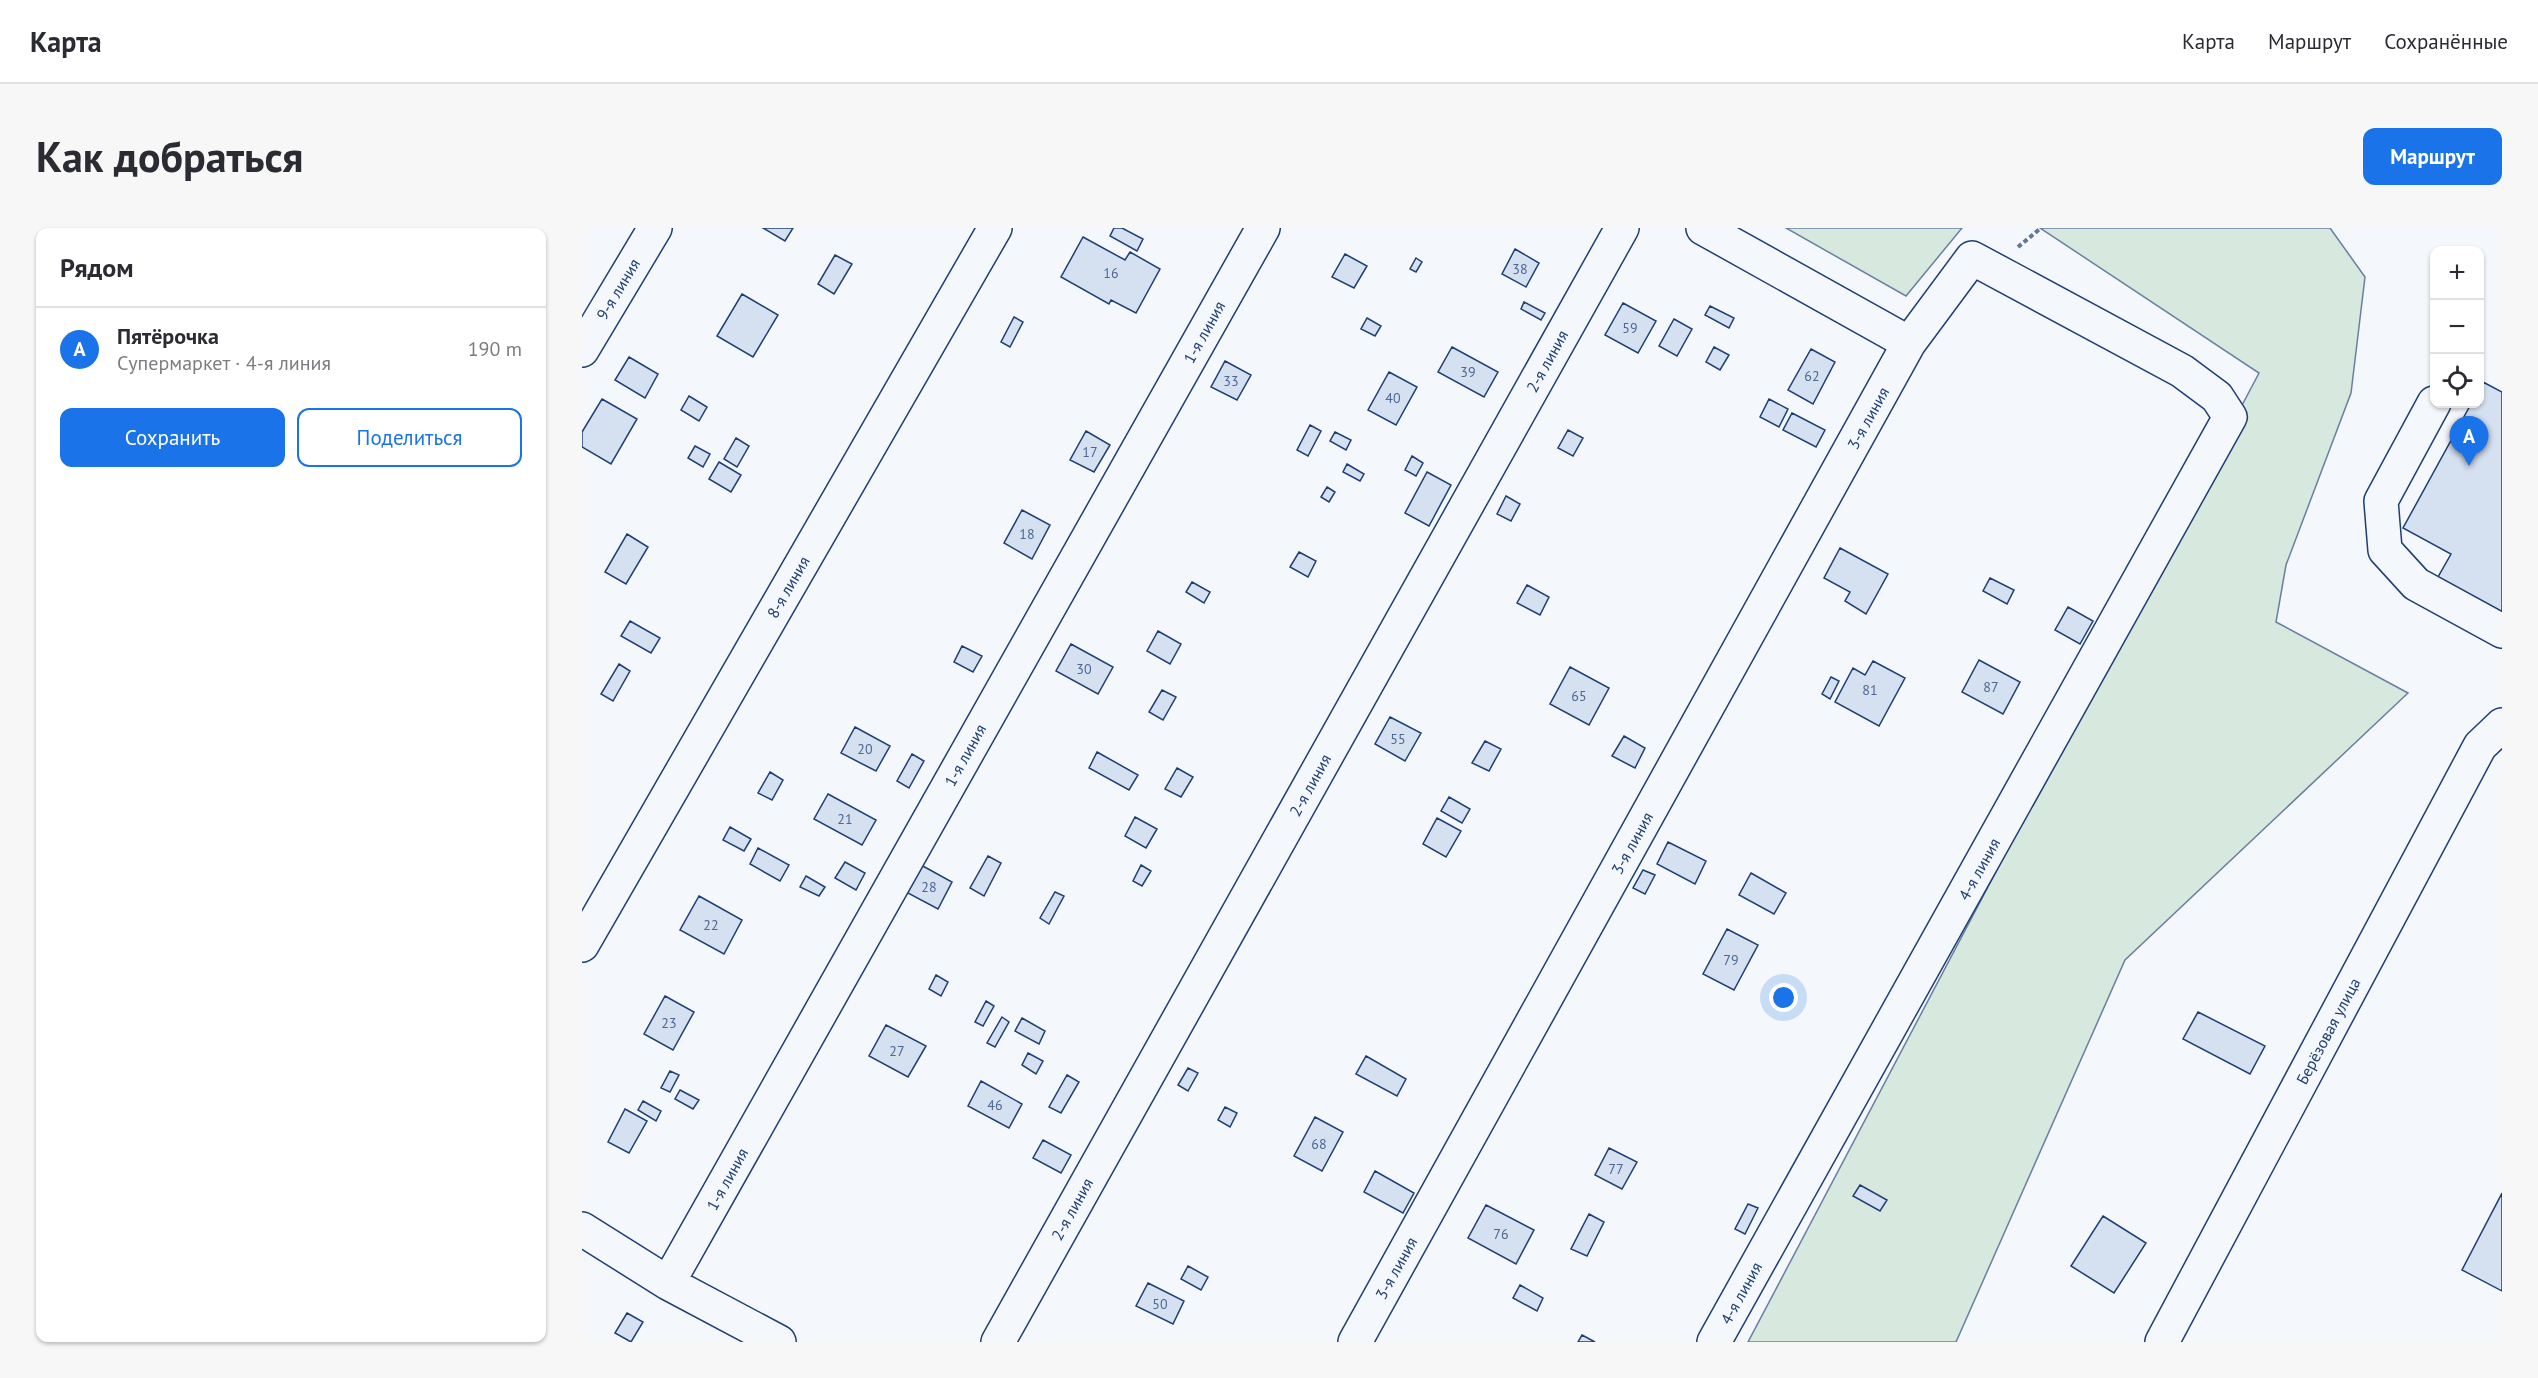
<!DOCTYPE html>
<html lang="ru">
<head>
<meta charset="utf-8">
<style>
	:root { --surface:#fff; --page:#f7f7f7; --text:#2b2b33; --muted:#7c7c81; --line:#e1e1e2; --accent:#1a73e8 }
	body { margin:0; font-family:"PT Sans",sans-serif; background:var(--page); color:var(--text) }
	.controls { position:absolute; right:18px; top:18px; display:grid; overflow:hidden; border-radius:12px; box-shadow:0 2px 4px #0004 }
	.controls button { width:54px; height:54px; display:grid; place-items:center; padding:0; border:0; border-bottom:2px solid var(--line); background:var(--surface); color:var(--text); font:30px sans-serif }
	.you { position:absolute; left:1202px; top:770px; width:21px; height:21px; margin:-15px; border:4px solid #fff; border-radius:50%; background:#1a73e8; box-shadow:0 0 0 9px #1a73e833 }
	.badge { display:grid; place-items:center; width:39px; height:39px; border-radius:50%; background:var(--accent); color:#fff; font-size:20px; font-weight:700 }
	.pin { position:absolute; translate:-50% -50px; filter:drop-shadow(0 2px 3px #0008) }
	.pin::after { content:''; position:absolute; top:32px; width:21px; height:18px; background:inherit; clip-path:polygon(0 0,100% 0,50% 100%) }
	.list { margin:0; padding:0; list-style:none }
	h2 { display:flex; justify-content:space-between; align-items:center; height:78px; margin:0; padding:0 24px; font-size:26px }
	h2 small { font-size:20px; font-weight:400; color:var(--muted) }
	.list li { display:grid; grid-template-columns:39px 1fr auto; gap:18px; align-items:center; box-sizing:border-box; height:84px; padding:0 24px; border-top:2px solid var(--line) }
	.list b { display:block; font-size:22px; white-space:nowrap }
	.list p { margin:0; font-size:20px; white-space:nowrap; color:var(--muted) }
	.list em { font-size:20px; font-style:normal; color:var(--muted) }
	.actions { display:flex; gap:12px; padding:18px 24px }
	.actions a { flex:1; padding:14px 0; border:2px solid var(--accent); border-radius:12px; text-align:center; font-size:21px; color:var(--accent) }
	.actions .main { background:var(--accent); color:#fff }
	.icon { flex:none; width:33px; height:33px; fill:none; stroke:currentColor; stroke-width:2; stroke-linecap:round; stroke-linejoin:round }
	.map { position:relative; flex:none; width:1920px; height:1114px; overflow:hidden; border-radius:12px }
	header { display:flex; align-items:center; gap:36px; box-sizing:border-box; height:84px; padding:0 30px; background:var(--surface); border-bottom:2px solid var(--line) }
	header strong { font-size:28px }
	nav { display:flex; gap:33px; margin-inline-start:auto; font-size:21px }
	.intro { display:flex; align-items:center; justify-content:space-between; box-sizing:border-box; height:144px; padding:0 36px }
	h1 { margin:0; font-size:42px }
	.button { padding:15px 27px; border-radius:12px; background:var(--accent); color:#fff; font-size:21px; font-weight:700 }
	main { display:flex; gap:36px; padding:0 36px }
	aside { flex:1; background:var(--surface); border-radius:12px; box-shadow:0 2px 4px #0004 }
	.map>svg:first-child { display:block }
</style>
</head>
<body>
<header>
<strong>Карта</strong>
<nav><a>Карта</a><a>Маршрут</a><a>Сохранённые</a></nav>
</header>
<div class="intro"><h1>Как добраться</h1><a class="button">Маршрут</a></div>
<main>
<aside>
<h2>Рядом<small></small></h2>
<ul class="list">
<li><span class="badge">A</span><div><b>Пятёрочка</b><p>Супермаркет · 4-я линия</p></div><em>190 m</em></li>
</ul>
<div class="actions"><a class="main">Сохранить</a><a>Поделиться</a></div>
</aside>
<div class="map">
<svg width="1920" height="1114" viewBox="0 0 1920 1114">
	<rect width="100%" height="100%" fill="#f4f7fb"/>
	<path fill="#d7e8df" stroke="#687fa3" stroke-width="1.5" d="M 1204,0 L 1380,0 L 1324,68 Z
		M 1458,0 L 1748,0 L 1783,49 L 1769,165 L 1704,337 L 1694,394 L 1826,465 L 1543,732 L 1374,1114 L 1166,1114 L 1677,145 Z"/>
	<path fill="#d5e0f0" stroke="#1d3f73" stroke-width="1.5" d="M 181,0 L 211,0 L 203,13 Z
		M 532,0 L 540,0 L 561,11 L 555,23 L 528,8 Z
		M 501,9 L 543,32 L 548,24 L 578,41 L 554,85 L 529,72 L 527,76 L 479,49 Z
		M 933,21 L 957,35 L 944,59 L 920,46 Z
		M 763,26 L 785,38 L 772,60 L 750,49 Z
		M 253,27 L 270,36 L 252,66 L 236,56 Z
		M 834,30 L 840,34 L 834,44 L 828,41 Z
		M 160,66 L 196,87 L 171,129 L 135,108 Z
		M 942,74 L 963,85 L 959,92 L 939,81 Z
		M 1041,75 L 1074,93 L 1056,125 L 1023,107 Z
		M 1128,78 L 1152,90 L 1147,100 L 1123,87 Z
		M 432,89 L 441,94 L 428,119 L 419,114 Z
		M 785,90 L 799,98 L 793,108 L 779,101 Z
		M 1092,91 L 1110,101 L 1095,128 L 1077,118 Z
		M 870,119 L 916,144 L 902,169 L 856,144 Z
		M 1132,119 L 1147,127 L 1138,142 L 1124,134 Z
		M 1229,121 L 1253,134 L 1231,176 L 1206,162 Z
		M 47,129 L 76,146 L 63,170 L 33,152 Z
		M 643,133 L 669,147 L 655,172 L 629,159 Z
		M 807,144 L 835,159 L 814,197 L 786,182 Z
		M 1901,154 L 1920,164 L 1920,384 L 1856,349 L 1869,326 L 1821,300 L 1889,176 L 1898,176 L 1898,160 Z
		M 107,168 L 125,179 L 117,193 L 99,182 Z
		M 20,171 L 55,191 L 29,236 L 0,219 L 0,204 Z
		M 1187,171 L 1206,181 L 1197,199 L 1178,189 Z
		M 1210,185 L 1243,202 L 1234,219 L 1201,202 Z
		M 728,197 L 739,203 L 726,228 L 715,222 Z
		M 986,202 L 1001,210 L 991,228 L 976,220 Z
		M 504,203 L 528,217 L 512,244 L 488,232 Z
		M 753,204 L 769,212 L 764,222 L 748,213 Z
		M 154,210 L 167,218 L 155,239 L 142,231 Z
		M 113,218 L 128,226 L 121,239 L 106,230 Z
		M 830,228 L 841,235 L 834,248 L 823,242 Z
		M 137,234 L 159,247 L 149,264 L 127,251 Z
		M 765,236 L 782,246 L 778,253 L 761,244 Z
		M 845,244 L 869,257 L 847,298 L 823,285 Z
		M 745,259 L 753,264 L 747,274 L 739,269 Z
		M 924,268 L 938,276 L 929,293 L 915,286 Z
		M 440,282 L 468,297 L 450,331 L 422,315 Z
		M 45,306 L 66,319 L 44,356 L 23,344 Z
		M 1258,320 L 1306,346 L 1284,386 L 1263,373 L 1268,364 L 1242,350 Z
		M 717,324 L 734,333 L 726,349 L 708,339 Z
		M 1408,350 L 1432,362 L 1425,376 L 1401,363 Z
		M 610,354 L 628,364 L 622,375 L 604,364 Z
		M 945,357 L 967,369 L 958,387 L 935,375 Z
		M 1486,379 L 1511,393 L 1498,416 L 1473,402 Z
		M 48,393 L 78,410 L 69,425 L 39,408 Z
		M 576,403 L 599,416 L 588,436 L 565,423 Z
		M 489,416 L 531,439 L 516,466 L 474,443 Z
		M 380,418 L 400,428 L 391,444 L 372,434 Z
		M 1397,432 L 1438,454 L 1421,486 L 1380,464 Z
		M 1291,433 L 1323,450 L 1297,498 L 1253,474 L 1271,440 L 1283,447 Z
		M 37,436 L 48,443 L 31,473 L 19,466 Z
		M 988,439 L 1027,460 L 1007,497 L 968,476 Z
		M 1249,449 L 1257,453 L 1248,471 L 1240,466 Z
		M 580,462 L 594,469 L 581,492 L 567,484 Z
		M 808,489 L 839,505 L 823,533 L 793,516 Z
		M 273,499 L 308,518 L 294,543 L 259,525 Z
		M 1042,508 L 1063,520 L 1053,540 L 1030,528 Z
		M 903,513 L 919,521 L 907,543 L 890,535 Z
		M 515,524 L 556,547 L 547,562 L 507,540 Z
		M 330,526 L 342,533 L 327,560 L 315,553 Z
		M 595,540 L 611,549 L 599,569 L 583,561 Z
		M 188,544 L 201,552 L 190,572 L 176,565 Z
		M 246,566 L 294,592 L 280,617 L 232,591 Z
		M 867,569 L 888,581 L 880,595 L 859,583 Z
		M 553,589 L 575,601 L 564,620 L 543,608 Z
		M 855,590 L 879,603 L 864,629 L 841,616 Z
		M 148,599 L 169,611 L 162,623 L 141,612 Z
		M 1086,614 L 1124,633 L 1113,656 L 1075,636 Z
		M 176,620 L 207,637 L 198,653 L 168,636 Z
		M 406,628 L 419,635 L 402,668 L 388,660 Z
		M 263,634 L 283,645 L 274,662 L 253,650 Z
		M 339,637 L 370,654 L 356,681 L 324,664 Z
		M 559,637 L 569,643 L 560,658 L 551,653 Z
		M 1061,642 L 1073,647 L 1063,666 L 1051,660 Z
		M 1169,645 L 1204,665 L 1192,686 L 1157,667 Z
		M 224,648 L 243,659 L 237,668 L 218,659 Z
		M 473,664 L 482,668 L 467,696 L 458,690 Z
		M 117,668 L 160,692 L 142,726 L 98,702 Z
		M 1145,701 L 1176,717 L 1152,762 L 1121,746 Z
		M 354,747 L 366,754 L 359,768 L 347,761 Z
		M 83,768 L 112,784 L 91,822 L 62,806 Z
		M 404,773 L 412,778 L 401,798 L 393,794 Z
		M 1616,784 L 1683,818 L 1668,846 L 1601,811 Z
		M 420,789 L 427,794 L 413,819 L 405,815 Z
		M 440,790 L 463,803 L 457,816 L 433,803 Z
		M 304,797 L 344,818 L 326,849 L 287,828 Z
		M 446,825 L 461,833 L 454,846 L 440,837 Z
		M 784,828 L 824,851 L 815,868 L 774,846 Z
		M 606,840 L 616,845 L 606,863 L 596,857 Z
		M 88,843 L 97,847 L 88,864 L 79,860 Z
		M 485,847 L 497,854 L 479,885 L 467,879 Z
		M 399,853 L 440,876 L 427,900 L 386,878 Z
		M 98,862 L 117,872 L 111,881 L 93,871 Z
		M 61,873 L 79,883 L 74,893 L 56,882 Z
		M 643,879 L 655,885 L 648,899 L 636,892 Z
		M 43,881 L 65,893 L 47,925 L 26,914 Z
		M 733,889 L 761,904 L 740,943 L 712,928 Z
		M 461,912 L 489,927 L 479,945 L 451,930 Z
		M 1027,920 L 1055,934 L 1040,961 L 1013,947 Z
		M 793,943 L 832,965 L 821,985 L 782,964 Z
		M 1278,957 L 1305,972 L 1298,983 L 1271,968 Z
		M 1920,965 L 1920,1063 L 1880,1042 Z
		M 1166,976 L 1176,980 L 1163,1006 L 1153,1001 Z
		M 904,977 L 952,1002 L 934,1036 L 886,1010 Z
		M 1007,986 L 1022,994 L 1005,1028 L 989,1021 Z
		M 1521,988 L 1564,1015 L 1532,1065 L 1489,1038 Z
		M 606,1038 L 626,1049 L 619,1062 L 599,1051 Z
		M 566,1055 L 602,1073 L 591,1096 L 554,1078 Z
		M 938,1057 L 961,1070 L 955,1083 L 931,1070 Z
		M 45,1085 L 61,1094 L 49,1114 L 33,1105 Z
		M 1000,1107 L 1013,1114 L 996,1114 Z"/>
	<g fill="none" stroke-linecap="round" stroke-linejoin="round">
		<defs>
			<path id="minor" d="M 1121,0 L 1327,115
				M 0,122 L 73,0
				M 1852,175 L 1799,273 L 1803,322 L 1834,356 L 1920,403
				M 0,717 L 413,0
				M 0,1001 L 86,1055 L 197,1114
				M 86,1055 L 681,0
				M 416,1114 L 1040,0
				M 773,1114 L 1327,115 L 1390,30 L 1600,143 L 1635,169 L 1648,189 L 1132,1114
				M 1580,1114 L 1898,518 L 1920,497"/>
		</defs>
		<use href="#minor" stroke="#1d3f73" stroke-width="36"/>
		<path stroke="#5e769c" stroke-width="4" stroke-dasharray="4.5 3" stroke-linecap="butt" d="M 1436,19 L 1459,0"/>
		<use href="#minor" stroke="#f4f7fb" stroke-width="33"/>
	</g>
	<g text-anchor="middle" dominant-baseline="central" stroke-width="4.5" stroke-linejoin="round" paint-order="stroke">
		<g font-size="14" fill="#4b6792">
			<text x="938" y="41">38</text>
			<text x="529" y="45">16</text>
			<text x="1048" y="100">59</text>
			<text x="886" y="144">39</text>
			<text x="1230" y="148">62</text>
			<text x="649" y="153">33</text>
			<text x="811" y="170">40</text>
			<text x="508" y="224">17</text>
			<text x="445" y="306">18</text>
			<text x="502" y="441">30</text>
			<text x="1409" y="459">87</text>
			<text x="1288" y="462">81</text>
			<text x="997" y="468">65</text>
			<text x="816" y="511">55</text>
			<text x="283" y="521">20</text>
			<text x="263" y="591">21</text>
			<text x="347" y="659">28</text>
			<text x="129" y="697">22</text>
			<text x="1149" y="732">79</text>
			<text x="87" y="795">23</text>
			<text x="315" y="823">27</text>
			<text x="413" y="877">46</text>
			<text x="737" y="916">68</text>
			<text x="1034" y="941">77</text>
			<text x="919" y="1006">76</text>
			<text x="578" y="1076">50</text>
		</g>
		<g font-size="16" fill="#1d3f73" stroke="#f4f7fb">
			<text transform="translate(36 61) rotate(-59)">9-я линия</text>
			<text transform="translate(622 104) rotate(-61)">1-я линия</text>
			<text transform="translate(965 133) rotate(-61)">2-я линия</text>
			<text transform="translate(1286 190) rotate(-61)">3-я линия</text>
			<text transform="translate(206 359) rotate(-60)">8-я линия</text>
			<text transform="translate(383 527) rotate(-61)">1-я линия</text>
			<text transform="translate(728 557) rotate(-61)">2-я линия</text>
			<text transform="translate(1050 615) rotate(-61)">3-я линия</text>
			<text transform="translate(1397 641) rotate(-61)">4-я линия</text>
			<text transform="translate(1746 803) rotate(-62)">Берёзовая улица</text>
			<text transform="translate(145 951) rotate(-61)">1-я линия</text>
			<text transform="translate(490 981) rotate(-61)">2-я линия</text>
			<text transform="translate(814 1040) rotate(-61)">3-я линия</text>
			<text transform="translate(1159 1065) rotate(-61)">4-я линия</text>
		</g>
	</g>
</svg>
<div class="controls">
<button>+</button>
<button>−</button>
<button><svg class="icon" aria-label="locate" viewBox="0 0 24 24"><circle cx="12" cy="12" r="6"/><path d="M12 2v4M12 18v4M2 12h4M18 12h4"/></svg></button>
</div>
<div class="you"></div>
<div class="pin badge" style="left:1887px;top:238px">A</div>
</div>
</main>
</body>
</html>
